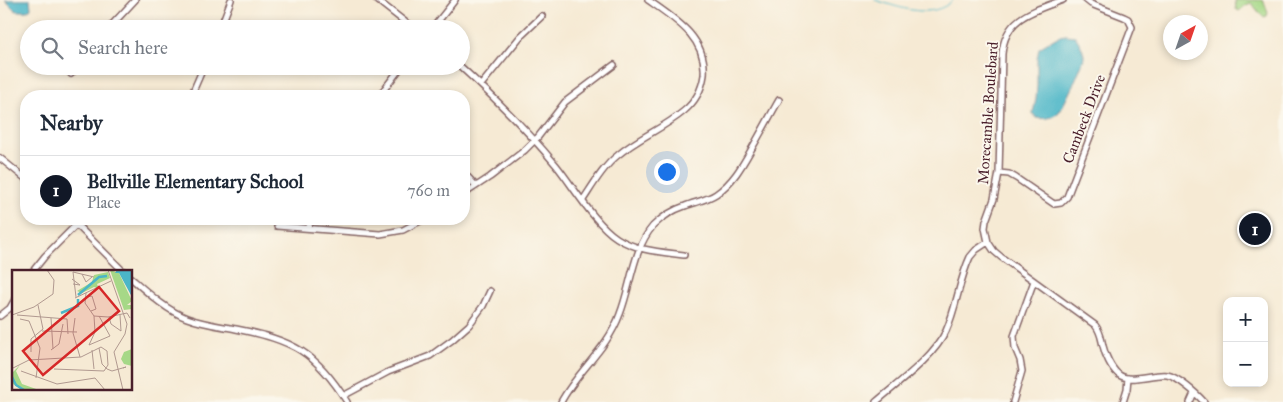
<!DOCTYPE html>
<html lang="en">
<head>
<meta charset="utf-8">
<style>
	:root { --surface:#fff; --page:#f2f2f3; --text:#1f2937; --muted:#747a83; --line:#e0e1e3; --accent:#111827 }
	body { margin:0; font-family:"IM FELL Great Primer",serif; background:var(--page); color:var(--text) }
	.controls { position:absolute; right:15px; bottom:15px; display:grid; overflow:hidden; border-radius:10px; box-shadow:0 2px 8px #0003 }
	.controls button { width:45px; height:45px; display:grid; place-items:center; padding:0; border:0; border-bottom:1px solid var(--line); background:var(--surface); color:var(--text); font:25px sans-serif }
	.compass { position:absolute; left:1163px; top:15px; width:45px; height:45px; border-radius:50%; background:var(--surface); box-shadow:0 2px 8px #0003; rotate:40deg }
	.you { position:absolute; left:666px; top:171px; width:18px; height:18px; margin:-12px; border:4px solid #fff; border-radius:50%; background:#1a73e8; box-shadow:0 0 0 8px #1a73e833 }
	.badge { display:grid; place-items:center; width:32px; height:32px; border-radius:50%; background:var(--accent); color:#fff; font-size:16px; font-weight:700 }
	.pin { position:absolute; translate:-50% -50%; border:2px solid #fff; box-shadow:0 1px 5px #0006 }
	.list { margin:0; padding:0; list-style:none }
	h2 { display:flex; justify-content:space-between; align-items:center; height:65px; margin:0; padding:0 20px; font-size:21px }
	h2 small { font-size:16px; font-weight:400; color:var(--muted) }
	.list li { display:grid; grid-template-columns:32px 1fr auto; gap:15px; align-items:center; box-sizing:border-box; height:70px; padding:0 20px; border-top:1px solid var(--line) }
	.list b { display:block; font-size:19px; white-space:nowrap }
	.list p { margin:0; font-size:16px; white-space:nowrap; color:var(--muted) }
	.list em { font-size:16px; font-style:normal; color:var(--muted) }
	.icon { flex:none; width:28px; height:28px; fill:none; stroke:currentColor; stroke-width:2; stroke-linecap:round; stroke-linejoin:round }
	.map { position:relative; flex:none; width:1283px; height:402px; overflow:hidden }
	.search { position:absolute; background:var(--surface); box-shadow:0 2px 8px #0003; left:20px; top:20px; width:450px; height:55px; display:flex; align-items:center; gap:12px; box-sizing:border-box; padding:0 18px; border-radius:28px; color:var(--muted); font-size:19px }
	.panel { position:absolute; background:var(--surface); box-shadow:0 2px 8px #0003; left:20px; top:90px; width:450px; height:135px; border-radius:20px }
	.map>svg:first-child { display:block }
</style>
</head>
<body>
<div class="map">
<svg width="1283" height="402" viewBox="0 0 1283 402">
	<rect width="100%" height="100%" fill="#fbf7ec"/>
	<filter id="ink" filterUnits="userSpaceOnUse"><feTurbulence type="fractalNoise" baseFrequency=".02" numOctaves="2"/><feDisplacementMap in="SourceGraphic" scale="10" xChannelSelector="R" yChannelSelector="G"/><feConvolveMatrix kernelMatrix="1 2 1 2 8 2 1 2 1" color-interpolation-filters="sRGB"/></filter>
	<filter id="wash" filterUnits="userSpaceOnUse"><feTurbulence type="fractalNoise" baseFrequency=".0096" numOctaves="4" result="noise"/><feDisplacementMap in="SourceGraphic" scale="20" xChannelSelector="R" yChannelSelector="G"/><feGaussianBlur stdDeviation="1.12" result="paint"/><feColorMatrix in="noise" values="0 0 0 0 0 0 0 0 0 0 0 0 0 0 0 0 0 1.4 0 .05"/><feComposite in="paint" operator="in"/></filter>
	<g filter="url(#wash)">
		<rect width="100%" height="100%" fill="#f6ead4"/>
		<path fill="#a6d887" stroke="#787c59" d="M 1235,0 L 1263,0 L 1268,12 L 1267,16 L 1264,17 C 1258,13 1256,7 1251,3 L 1246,5 L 1239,11 L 1236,9 Z"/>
		<path fill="#4bb6c7" stroke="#4a6a79" d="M 5,0 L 30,0 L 31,8 L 27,11 L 16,11 Z
			M 1066,35 L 1075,36 C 1079,42 1084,50 1084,57 C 1083,64 1063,109 1058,113 C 1051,119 1044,119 1036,118 L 1033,113 L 1036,99 L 1037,85 L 1037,59 L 1039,48 L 1059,36 Z"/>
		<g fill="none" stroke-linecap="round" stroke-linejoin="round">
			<path stroke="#4bb6c7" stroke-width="1" d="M 875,0 C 898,7 933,21 953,0"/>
		</g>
	</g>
	<g filter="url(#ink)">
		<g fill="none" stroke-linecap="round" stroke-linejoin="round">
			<defs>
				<path id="street" d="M 377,0 L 414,29
					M 1063,0 C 1033,11 1005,17 1002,54 L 999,173 L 994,199 L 986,221 L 985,228 L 988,242 L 994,251 L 1001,257 L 1095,325 C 1101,332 1101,338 1103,346 C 1105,355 1111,368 1118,374 C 1129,384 1152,373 1167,375 C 1178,377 1197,394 1204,402
					M 108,29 L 135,0
					M 220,29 L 231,0
					M 432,29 L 455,0
					M 460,66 C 494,97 527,130 556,165 C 573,186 595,224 617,238 C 637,251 661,252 684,255
					M 71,74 L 77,66
					M 481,85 L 520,37 L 542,16
					M 191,96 L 204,66
					M 379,96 L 402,66
					M 0,158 L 26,179
					M 464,173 L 476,186
					M 999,173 L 1009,174 L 1016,178 L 1054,204 L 1061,203 L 1067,197 L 1132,27 L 1128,19 L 1124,17 L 1091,4 L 1086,0
					M 464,194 L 490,177 L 525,150 L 538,137 L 565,102 L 614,65
					M 583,200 C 593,185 603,167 618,155 C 638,138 664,128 684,111 C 695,102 702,89 704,75 C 707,38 675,19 648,0
					M 71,219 L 123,271
					M 277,226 L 380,234 L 403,230 L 424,219
					M 309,228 L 310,219
					M 33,271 L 45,256 L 82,219
					M 131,278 C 148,293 166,310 187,318 C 203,324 220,326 236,329 C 293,340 316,352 347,402
					M 0,316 L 10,308 L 14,301
					M 343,396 L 388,372 L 430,356 L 452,340 L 469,325 L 483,306 L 490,291
					M 561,402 C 578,370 607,350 620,314 C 631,286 633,249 653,226 C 662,217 673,210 685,206 C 695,202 707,200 716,194 C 735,181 744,162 755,143 C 763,129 771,114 779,100
					M 876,402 C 899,382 934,357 946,331 C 957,307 959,280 970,257 L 976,250 L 988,242
					M 1013,402 L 1022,371 L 1020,360 L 1015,348 L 1014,336 L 1034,281
					M 1123,402 L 1127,389 L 1128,378
					M 1190,402 L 1194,393"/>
			</defs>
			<use href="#street" stroke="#866666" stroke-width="8"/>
			<use href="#street" stroke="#fff" stroke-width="5"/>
		</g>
	</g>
	<g text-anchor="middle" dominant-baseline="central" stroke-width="4" stroke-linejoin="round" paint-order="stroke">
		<g font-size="15" fill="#4a1f2b" stroke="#fbf7ec">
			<text transform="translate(988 113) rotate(-86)">Morecamble Boulebard</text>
			<text transform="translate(1084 119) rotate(-69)">Cambeck Drive</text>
		</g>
	</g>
	<g transform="translate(12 270)">
		<rect width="120" height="120" fill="#f6ead4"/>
		<path d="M 98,0 L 107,3 L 120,31 L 115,35 L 120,35 L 120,39 L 112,40 ZM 96,2 L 98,8 L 85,14 L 87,19 L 82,17 L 70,23 L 65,21 L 80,12 L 82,5 ZM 120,79 L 120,96 L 112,94 L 109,89 L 112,82 ZM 8,95 L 4,101 L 10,114 L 27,120 L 10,120 L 1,114 L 0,103 Z" fill="#a6d887"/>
		<path d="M 105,0 L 120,0 L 120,27 L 107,3 L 103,3 Z" fill="#4bb6c7"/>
		<path fill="none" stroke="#4bb6c7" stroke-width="2.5" d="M 66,25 L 87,7 L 95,6M 49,43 L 66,36 L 66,29M 0,107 L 4,115 L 12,120"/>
		<path fill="none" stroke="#b19990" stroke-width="1" d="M 96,0 L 115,54 L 113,64 L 102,82 L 111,120M 70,4 L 74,12 L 80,7M 60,9 L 68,15 L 61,14M 74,23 L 73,33 L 82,46 L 96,47 L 115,43 L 118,48M 64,27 L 61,2 L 82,7M 75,27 L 80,26 L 84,39 L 79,41M 63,28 L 99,11M 0,45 L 22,37 L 41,24 L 42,10 L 35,0M 5,45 L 55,49 L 56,64M 82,46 L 83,62 L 77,75 L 98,66 L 87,46M 97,47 L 99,54 L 109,61 L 108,45M 39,48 L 41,79M 63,48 L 61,63 L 68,87M 8,49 L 17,51 L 28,78 L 24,108M 30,61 L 65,62M 87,78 L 90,94 L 95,99 L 100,101 L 114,97 L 111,98M 39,80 L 47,74 L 51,54M 80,80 L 82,99M 19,82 L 19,69 L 31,59 L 26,35M 1,98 L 17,90 L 69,87 L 89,77 L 95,81M 42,99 L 92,101 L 96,95 L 95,81M 9,101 L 45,114 L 83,108 L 93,120"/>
		<path fill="#d62828" fill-opacity="0.15" stroke="#d62828" stroke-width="2.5" d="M 87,17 L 107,41 L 31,105 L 11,81 Z"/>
		<rect width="120" height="120" fill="none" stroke="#4a1f2b" stroke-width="2.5"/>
	</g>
</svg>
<div class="controls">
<button>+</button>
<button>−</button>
</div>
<svg class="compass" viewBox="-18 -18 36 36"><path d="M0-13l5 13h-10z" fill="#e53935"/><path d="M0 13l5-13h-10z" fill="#747a83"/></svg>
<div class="you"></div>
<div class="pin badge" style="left:1255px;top:229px">1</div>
<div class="search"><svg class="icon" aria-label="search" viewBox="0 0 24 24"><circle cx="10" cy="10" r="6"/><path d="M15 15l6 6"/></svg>Search here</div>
<section class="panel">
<h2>Nearby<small></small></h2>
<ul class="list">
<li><span class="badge">1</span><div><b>Bellville Elementary School</b><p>Place</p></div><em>760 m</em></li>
</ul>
</section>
</div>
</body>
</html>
